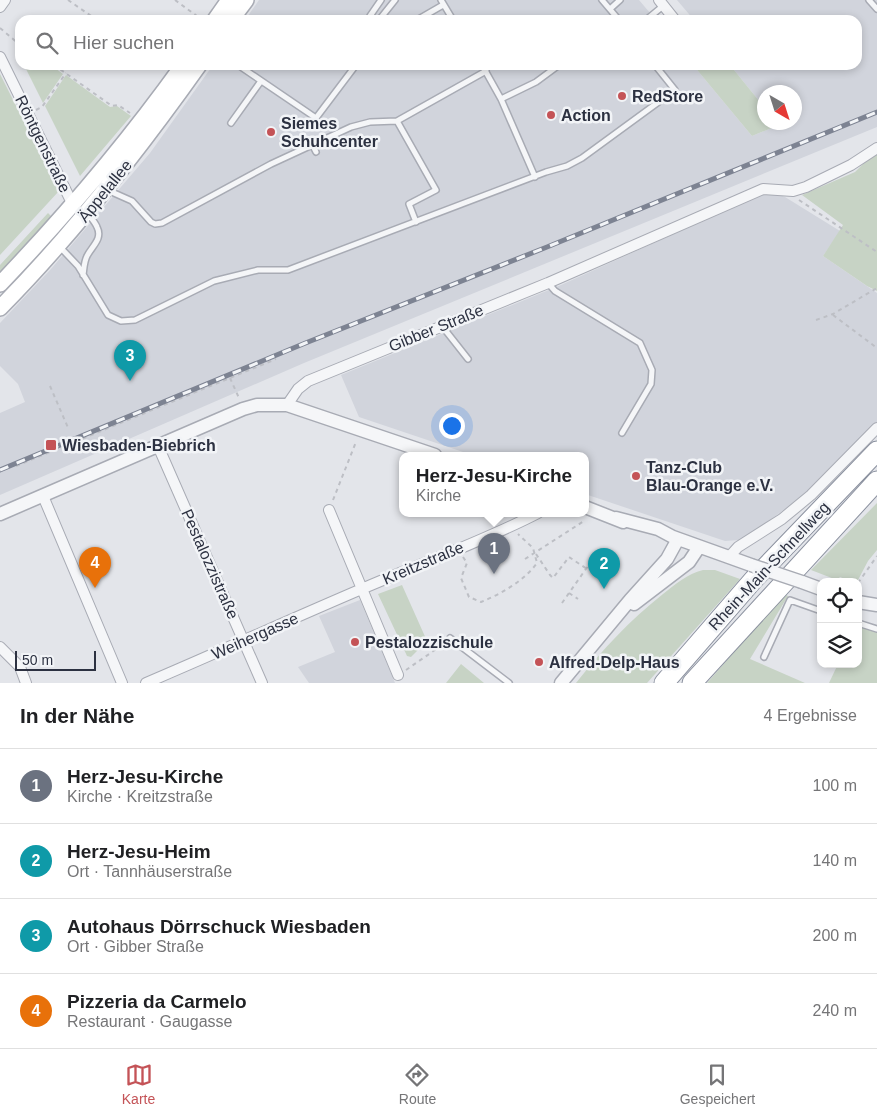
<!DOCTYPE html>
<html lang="de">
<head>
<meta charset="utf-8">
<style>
	:root { --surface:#fff; --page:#f6f6f6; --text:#202124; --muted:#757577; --line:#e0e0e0; --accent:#c45357 }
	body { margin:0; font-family:Helvetica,sans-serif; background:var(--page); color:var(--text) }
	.controls { position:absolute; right:15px; bottom:15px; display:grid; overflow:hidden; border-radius:10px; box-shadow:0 2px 8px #0003 }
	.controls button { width:45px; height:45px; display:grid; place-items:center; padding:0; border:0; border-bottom:1px solid var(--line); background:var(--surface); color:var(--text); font:25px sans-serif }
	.compass { position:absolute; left:757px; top:85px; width:45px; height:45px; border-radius:50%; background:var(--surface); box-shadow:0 2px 8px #0003; rotate:141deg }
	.scale { position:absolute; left:15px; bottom:12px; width:81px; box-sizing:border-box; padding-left:5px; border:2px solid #2c3141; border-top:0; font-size:14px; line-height:18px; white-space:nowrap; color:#2c3141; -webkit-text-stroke:4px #f2f4f7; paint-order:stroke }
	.you { position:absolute; left:451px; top:425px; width:18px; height:18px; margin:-12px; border:4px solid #fff; border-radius:50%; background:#1a73e8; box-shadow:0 0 0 8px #1a73e833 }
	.badge { display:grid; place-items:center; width:32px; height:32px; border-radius:50%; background:var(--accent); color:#fff; font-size:16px; font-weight:700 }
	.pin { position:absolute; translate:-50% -41px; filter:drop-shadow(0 1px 2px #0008) }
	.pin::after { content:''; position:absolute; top:26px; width:18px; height:15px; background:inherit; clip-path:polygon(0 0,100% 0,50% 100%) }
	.popup { position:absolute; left:399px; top:452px; width:190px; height:65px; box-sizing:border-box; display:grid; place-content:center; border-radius:10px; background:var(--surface); filter:drop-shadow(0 1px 4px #0005); font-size:16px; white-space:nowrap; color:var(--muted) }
	.popup b { font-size:19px; color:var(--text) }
	.popup::after { content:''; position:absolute; left:50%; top:100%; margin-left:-10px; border:10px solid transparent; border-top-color:var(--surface) }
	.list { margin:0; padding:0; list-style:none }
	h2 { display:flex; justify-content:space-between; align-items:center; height:65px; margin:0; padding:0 20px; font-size:21px }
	h2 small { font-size:16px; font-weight:400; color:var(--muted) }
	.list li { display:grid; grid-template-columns:32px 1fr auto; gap:15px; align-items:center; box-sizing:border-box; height:75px; padding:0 20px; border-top:1px solid var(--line) }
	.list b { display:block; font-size:19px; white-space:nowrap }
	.list p { margin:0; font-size:16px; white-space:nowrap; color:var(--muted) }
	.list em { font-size:16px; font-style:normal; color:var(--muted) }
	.icon { flex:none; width:28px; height:28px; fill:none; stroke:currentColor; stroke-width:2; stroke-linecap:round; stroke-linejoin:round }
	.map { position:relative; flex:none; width:877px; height:683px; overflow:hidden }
	.search { position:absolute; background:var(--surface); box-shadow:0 2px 8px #0003; left:15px; right:15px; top:15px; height:55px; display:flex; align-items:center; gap:12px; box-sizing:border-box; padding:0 18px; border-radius:15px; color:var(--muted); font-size:19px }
	.sheet { height:365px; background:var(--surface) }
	nav { display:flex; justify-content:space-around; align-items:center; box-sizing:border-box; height:70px; border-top:1px solid var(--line); background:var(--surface); font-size:14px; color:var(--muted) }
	nav a { display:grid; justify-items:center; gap:2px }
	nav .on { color:var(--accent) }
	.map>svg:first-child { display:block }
</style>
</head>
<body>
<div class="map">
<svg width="877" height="683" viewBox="0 0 877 683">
	<rect width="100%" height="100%" fill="#e3e5ea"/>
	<path fill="#d1d4dc" d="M 259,0 L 639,0 L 656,20 L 245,20 Z
		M 677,0 L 877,0 L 877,127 L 304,363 L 0,495 L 0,413 L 25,402 L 18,384 L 0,366 L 0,323 L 51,269 L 150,153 L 213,65 L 693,65 L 752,136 L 779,125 L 777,123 L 794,122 L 794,92 L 764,92 L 764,107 L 730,65 L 857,65 L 857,20 L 694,20 Z
		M 762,194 L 777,194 L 785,197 L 840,231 L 823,256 L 877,293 L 877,422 L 804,495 L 759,528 L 739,540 L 725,541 L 585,494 L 585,455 L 472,455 L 359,417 L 341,375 L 561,285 Z
		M 360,600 L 395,683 L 309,683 L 298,667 L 335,652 L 319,616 Z"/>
	<path fill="#c7d3c5" d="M 24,65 L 51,65 L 63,74 L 43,103 Z
		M 693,65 L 730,65 L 764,107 L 764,122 L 777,123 L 779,125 L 752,136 Z
		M 0,74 L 59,191 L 0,255 Z
		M 66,75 L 110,107 L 117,106 L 131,116 L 80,176 L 45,106 Z
		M 877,154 L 877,291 L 867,286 L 823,256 L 843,225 L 802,195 L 855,172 L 869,158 Z
		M 48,213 L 53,218 L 0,276 L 0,265 Z
		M 877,503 L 877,550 L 868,561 L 858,580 L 853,582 L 840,577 L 837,580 L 811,570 Z
		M 703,570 L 715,570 L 740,579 L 647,683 L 576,683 C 603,649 629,621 663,594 C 676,584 687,574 703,570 Z
		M 402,585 L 427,641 L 411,657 L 407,656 L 378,594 Z
		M 785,594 L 788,596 L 750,659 L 805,683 L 707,683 Z
		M 858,625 L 877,631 L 877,683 L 829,683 L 838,664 L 858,664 Z
		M 461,664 L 484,683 L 446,683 Z"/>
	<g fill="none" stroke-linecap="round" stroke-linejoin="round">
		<defs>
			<path id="service" d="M 441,0 L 453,20
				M 602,0 L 619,20
				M 869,0 L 877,9
				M 610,9 L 620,0
				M 370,16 L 381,0
				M 379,20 L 395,0
				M 417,20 L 443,5
				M 646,20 L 663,6
				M 238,65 L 316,118 L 356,65
				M 482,65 L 501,99 L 536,82 L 559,65
				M 501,99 L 535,177
				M 231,123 L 261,81
				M 312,144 L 316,152
				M 108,189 L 114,193 L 132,201 L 151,222 L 155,224 L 162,223 L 271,164 L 351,127 L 370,122 L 397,121
				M 416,222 L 409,204 L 436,190 L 397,121 L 486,71
				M 59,246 L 78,266 L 108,315 L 121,321 L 135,320 L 214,281 L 258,270 L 288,270 L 546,172 L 567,166 L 582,158 L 675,90 L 655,65
				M 83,275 C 84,268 84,262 87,256 C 92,246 103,239 97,227 C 95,222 91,218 88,214
				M 548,283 L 555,291 L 640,343 L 652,370 L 651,384 L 622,433
				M 442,326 L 468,359
				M 858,623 L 877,629
				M 450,638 L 509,683
				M 764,657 L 790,600 L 821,611"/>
			<path id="minor" d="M 659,0 L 675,20
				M 0,7 L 5,0
				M 0,57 L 73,205
				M 287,405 L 298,389 L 308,381 L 548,283 L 763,189 L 793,191 L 806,187 L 851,165 L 877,148
				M 158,446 L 262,683
				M 43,496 L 122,683
				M 329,510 L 398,675
				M 729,557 L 738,547 L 782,519 L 811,495 L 877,428
				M 0,647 L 20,667 L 26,683
				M 146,683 C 219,652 291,619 364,588 C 422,563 482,542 538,513"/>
			<path id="tertiary" d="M 585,507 L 623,522
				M 0,514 L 243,409 L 257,405 L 287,405 L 435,455
				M 616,518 L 658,529 L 673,537 L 751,565
				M 802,582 L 821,589
				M 858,602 L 877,605
				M 634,604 L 689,562 L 699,547
				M 561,683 L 630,600 L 667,559 L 678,539"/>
			<path id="secondary" d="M 215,20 L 229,0
				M 231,20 L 246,0
				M 0,284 C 66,215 127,143 183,65
				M 0,308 C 74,233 138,151 199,65"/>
			<path id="motorway" d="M 664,683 L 754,579 L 877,451
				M 692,683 L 877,481"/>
		</defs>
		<use href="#service" stroke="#a8abb4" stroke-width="8"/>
		<use href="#minor" stroke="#a8abb4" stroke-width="12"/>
		<use href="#tertiary" stroke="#a8abb4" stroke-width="15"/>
		<use href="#secondary" stroke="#a8abb4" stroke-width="18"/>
		<use href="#motorway" stroke="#8b919f" stroke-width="21"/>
		<path stroke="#bdbfc5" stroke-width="2" stroke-dasharray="4 4" stroke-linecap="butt" d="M 68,0 L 97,20
			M 175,0 L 201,19
			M 0,28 L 20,45
			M 54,65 L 112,106 L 118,105 L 130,113
			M 36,110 L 42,107 L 66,73
			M 799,200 L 877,252
			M 833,315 L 877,348
			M 816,320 L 833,314 L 877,288
			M 230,378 L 239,398
			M 50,386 L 69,430
			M 16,466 L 276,359
			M 333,500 L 356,442
			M 536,554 L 550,575 L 553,578 L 569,557 L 587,569
			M 463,557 L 467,563 L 461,578 L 469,597 L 481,602 C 501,594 524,581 537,563 L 533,548 L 518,534
			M 525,559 L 584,521
			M 858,583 L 877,556
			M 569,593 L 578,599
			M 562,603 L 588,566
			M 406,670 L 445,643"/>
		<use href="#service" stroke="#f5f6f8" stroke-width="5"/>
		<use href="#minor" stroke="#f5f6f8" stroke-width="10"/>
		<use href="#tertiary" stroke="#f5f6f8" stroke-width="12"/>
		<use href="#secondary" stroke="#fff" stroke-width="15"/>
		<use href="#motorway" stroke="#fff" stroke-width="19"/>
		<defs>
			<path id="rail" d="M 0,470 L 303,344 L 547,247 L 877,112"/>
		</defs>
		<use href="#rail" stroke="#7d8392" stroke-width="5"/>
		<use href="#rail" stroke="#f2f4f7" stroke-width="3" stroke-dasharray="9" stroke-linecap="butt"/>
		<defs>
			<path id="tertiary-bridge" d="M 751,565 L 802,582"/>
		</defs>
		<use href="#tertiary-bridge" stroke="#a8abb4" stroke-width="15" stroke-linecap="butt"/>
		<use href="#tertiary-bridge" stroke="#f5f6f8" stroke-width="12"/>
	</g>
	<g fill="#c45357" stroke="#f2f4f7" stroke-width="2">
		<circle cx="622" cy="96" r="5"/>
		<circle cx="551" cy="115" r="5"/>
		<circle cx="271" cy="132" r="5"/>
		<rect x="45" y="439" width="12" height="12" rx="2.5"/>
		<circle cx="636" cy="476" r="5"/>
		<circle cx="355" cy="642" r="5"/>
		<circle cx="539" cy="662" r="5"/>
	</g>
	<g text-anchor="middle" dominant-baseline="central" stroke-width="5" stroke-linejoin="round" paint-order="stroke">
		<g font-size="16" font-weight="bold" fill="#2c3141" stroke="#f2f4f7" text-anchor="start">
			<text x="632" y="96">RedStore</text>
			<text x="561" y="115">Action</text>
			<text x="281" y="123">Siemes<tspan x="281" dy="18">Schuhcenter</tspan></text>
			<text x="62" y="445">Wiesbaden-Biebrich</text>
			<text x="646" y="467">Tanz-Club<tspan x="646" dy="18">Blau-Orange e.V.</tspan></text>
			<text x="365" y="642">Pestalozzischule</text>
			<text x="549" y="662">Alfred-Delp-Haus</text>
		</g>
		<g font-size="16" fill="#2c3141" stroke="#f2f4f7">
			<text transform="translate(43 144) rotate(64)">Röntgenstraße</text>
			<text transform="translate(105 191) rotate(-51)">Äppelallee</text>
			<text transform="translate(436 328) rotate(-22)">Gibber Straße</text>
			<text transform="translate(423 563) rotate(-23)">Kreitzstraße</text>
			<text transform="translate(210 564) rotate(66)">Pestalozzistraße</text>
			<text transform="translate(769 566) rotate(-47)">Rhein-Main-Schnellweg</text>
			<text transform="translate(255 636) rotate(-24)">Weihergasse</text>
		</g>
	</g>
</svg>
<div class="controls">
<button><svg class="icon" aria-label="locate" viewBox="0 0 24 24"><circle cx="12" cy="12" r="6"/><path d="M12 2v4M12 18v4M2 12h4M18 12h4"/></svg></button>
<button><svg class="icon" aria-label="layers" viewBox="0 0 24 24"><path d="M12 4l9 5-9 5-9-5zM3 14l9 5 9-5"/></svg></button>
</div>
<svg class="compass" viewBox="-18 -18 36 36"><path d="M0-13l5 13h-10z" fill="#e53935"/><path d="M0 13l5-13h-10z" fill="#757577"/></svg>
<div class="scale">50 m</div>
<div class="you"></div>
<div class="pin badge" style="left:494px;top:574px;background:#6b7280">1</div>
<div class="popup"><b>Herz-Jesu-Kirche</b>Kirche</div>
<div class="pin badge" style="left:604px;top:589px;background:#0f9aa8">2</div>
<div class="pin badge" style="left:130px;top:381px;background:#0f9aa8">3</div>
<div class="pin badge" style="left:95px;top:588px;background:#e8710a">4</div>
<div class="search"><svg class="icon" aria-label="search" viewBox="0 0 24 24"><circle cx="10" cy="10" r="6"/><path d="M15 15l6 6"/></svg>Hier suchen</div>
</div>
<section class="sheet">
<h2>In der Nähe<small>4 Ergebnisse</small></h2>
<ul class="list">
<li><span class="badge" style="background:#6b7280">1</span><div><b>Herz-Jesu-Kirche</b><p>Kirche · Kreitzstraße</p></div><em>100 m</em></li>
<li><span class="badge" style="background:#0f9aa8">2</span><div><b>Herz-Jesu-Heim</b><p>Ort · Tannhäuserstraße</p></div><em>140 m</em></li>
<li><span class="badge" style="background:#0f9aa8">3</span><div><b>Autohaus Dörrschuck Wiesbaden</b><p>Ort · Gibber Straße</p></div><em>200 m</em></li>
<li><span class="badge" style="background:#e8710a">4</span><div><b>Pizzeria da Carmelo</b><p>Restaurant · Gaugasse</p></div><em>240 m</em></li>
</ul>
</section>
<nav>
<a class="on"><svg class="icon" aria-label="map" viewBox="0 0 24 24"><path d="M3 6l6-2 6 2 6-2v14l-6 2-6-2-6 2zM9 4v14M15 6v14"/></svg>Karte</a>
<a><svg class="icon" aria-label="directions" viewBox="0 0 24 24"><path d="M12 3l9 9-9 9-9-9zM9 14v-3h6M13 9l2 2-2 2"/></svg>Route</a>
<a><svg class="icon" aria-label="saved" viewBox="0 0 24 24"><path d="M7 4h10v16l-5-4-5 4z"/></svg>Gespeichert</a>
</nav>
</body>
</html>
